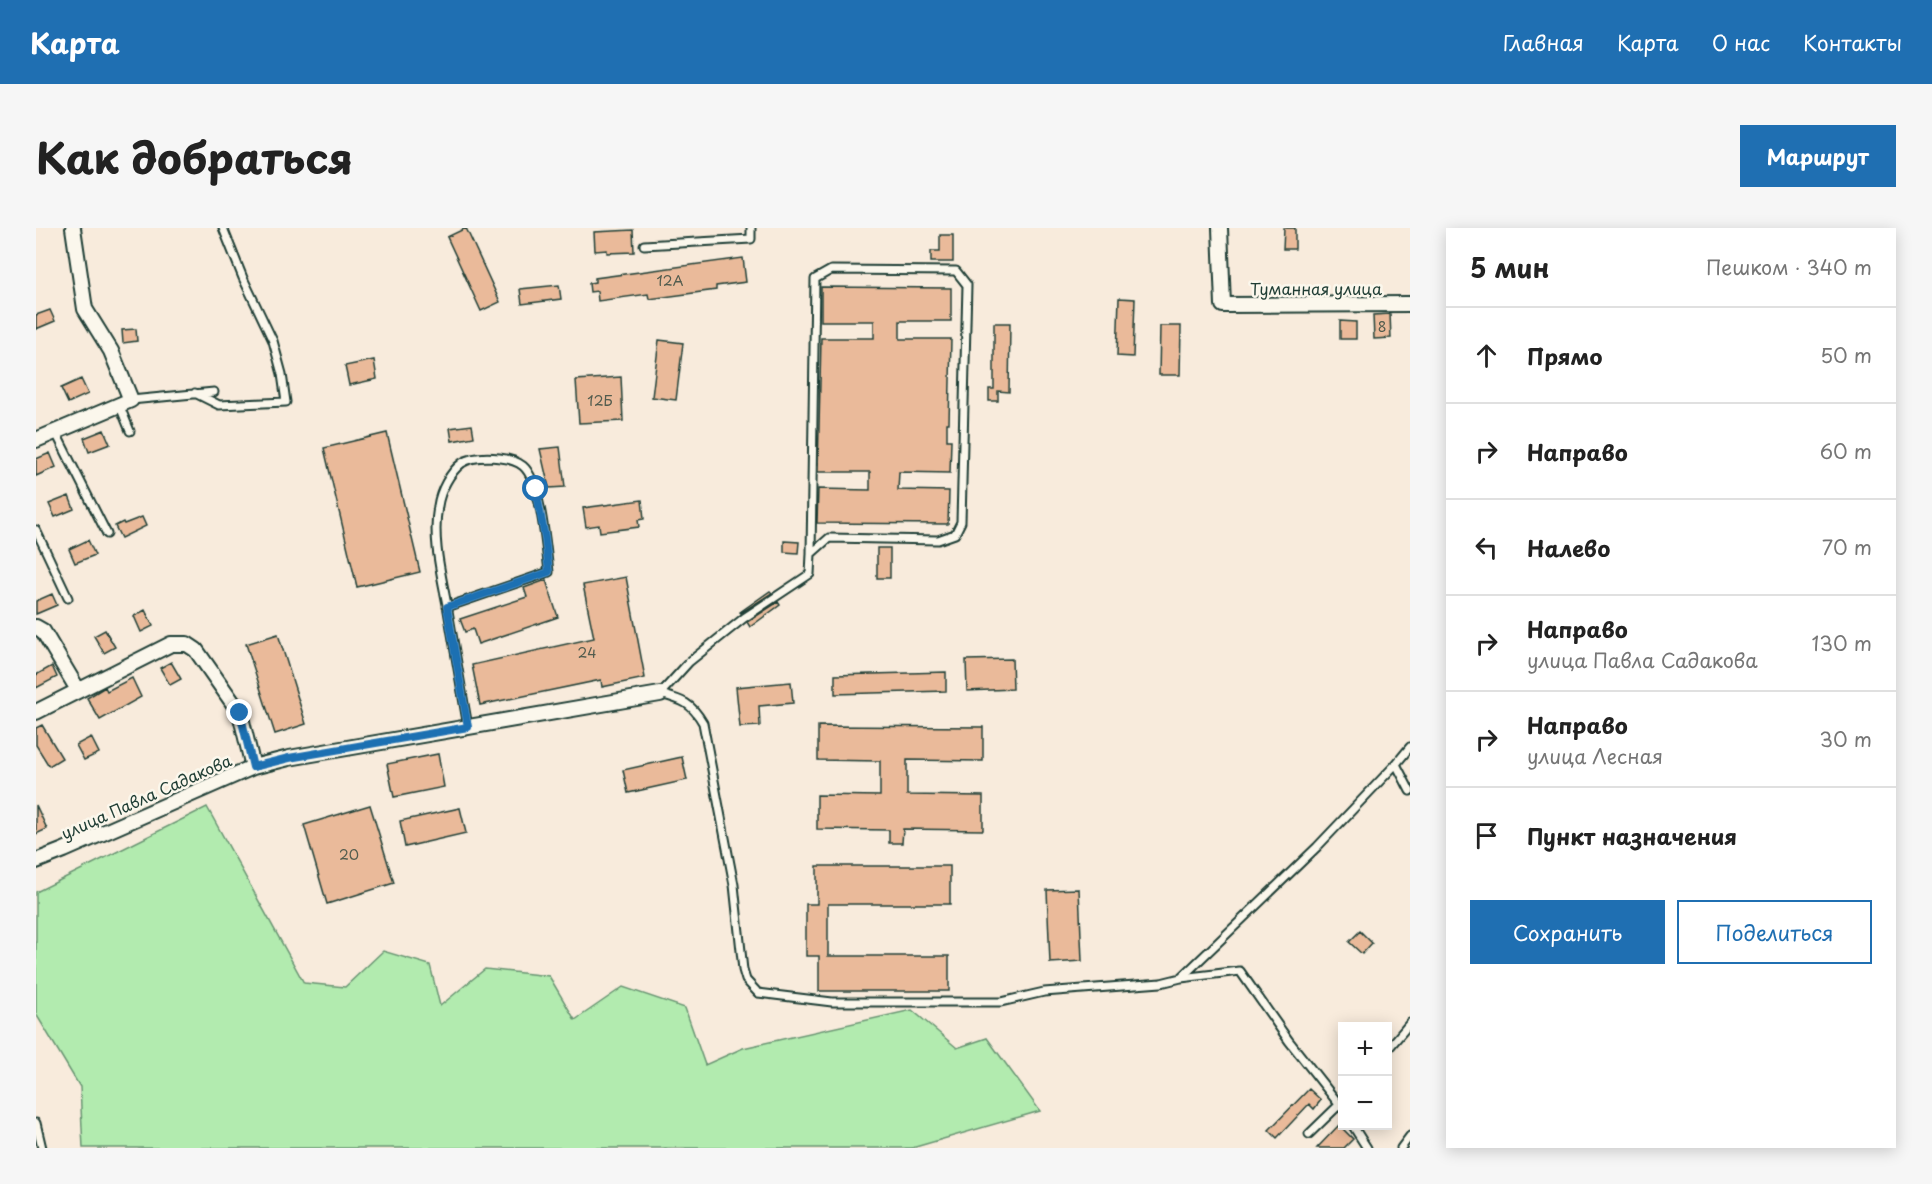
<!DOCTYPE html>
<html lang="ru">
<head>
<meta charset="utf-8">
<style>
	:root { --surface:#fff; --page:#f6f6f6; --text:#222; --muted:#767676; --line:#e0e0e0; --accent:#1f6fb2 }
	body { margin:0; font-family:"Playpen Sans",sans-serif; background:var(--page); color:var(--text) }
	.controls { position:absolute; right:18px; bottom:18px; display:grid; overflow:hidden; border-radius:0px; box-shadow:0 3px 15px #0003 }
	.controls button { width:54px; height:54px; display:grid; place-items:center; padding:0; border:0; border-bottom:2px solid var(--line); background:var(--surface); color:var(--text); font:30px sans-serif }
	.stop { position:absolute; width:18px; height:18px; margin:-14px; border:4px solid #1f6fb2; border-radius:50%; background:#fff }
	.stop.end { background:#1f6fb2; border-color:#fff; box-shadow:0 2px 6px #0008 }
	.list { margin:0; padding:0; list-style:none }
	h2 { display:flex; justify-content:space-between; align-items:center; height:78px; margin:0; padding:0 24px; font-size:26px }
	h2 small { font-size:20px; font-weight:400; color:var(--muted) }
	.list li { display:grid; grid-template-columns:39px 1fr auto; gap:18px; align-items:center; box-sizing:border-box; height:96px; padding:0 24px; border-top:2px solid var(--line) }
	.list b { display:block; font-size:22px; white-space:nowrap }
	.list p { margin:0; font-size:20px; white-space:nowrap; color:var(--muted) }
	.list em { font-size:20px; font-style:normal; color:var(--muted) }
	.actions { display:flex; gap:12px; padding:18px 24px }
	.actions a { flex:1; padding:14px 0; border:2px solid var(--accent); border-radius:0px; text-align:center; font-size:21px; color:var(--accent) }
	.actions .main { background:var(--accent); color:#fff }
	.icon { flex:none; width:33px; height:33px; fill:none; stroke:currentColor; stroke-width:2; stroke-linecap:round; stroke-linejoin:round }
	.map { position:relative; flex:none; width:1374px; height:920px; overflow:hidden; border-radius:0px }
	header { display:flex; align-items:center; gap:36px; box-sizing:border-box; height:84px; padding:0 30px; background:var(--accent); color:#fff }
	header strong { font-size:28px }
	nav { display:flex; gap:33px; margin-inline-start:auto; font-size:21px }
	.intro { display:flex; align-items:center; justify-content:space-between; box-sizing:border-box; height:144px; padding:0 36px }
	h1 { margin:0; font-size:42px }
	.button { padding:15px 27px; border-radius:0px; background:var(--accent); color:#fff; font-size:21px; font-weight:700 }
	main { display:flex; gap:36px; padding:0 36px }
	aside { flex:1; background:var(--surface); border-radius:0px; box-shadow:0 3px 15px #0003 }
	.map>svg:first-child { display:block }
</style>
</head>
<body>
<header>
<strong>Карта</strong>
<nav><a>Главная</a><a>Карта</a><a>О нас</a><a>Контакты</a></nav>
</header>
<div class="intro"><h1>Как добраться</h1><a class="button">Маршрут</a></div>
<main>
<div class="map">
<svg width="1374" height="920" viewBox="0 0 1374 920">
	<rect width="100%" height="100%" fill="#f8ebdc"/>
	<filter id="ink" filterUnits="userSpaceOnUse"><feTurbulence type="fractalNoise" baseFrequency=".0167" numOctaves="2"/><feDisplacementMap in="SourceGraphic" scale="12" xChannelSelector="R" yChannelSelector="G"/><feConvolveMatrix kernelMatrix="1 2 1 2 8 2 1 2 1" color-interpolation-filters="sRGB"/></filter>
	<g filter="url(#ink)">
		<path fill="#b2ebaf" stroke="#689472" stroke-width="1.5" d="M 171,579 L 268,755 L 309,759 L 347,723 L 394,737 L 404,778 L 449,741 L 513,748 L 539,792 L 587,759 L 649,780 L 669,837 L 707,820 L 876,782 L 921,820 L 951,810 L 1004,883 L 876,920 L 47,920 L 44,859 L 0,786 L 0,664 Z"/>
		<path fill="#eaba9a" stroke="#1f3d34" stroke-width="1.5" d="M 430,0 L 464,74 L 445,83 L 411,9 Z
			M 1248,0 L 1259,0 L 1259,21 L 1247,21 Z
			M 597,2 L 598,24 L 571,25 L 571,22 L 559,23 L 558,4 Z
			M 904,7 L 917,7 L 917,34 L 895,34 L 895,23 L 904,23 Z
			M 707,30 L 710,54 L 680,58 L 680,62 L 613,71 L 612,66 L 562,73 L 561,63 L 554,64 L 553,55 L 559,54 L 559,50 Z
			M 523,57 L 525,71 L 486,76 L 484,61 Z
			M 785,59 L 915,60 L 915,93 L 864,93 L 864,111 L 915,111 L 913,195 L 911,195 L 911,212 L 915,212 L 914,245 L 863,244 L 862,262 L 913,263 L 912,296 L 781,295 L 782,261 L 834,262 L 834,244 L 782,244 L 785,110 L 838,110 L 838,93 L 785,93 Z
			M 1083,70 L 1099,71 L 1097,129 L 1081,128 Z
			M 14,82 L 19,93 L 0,101 L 0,87 Z
			M 1354,86 L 1355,110 L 1338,111 L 1337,87 Z
			M 1304,93 L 1320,94 L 1320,111 L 1304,111 Z
			M 958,95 L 974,95 L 973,164 L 962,163 L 962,173 L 953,173 L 953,161 L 958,161 Z
			M 1124,98 L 1145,98 L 1144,147 L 1123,147 Z
			M 100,101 L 101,113 L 87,115 L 86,102 Z
			M 623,112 L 647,115 L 640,172 L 616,169 Z
			M 338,132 L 341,151 L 313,157 L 309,138 Z
			M 585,149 L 587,193 L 543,195 L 540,152 Z
			M 45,151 L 52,166 L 32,175 L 25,160 Z
			M 436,197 L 438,209 L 416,213 L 414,200 Z
			M 68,202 L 74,216 L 53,224 L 48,210 Z
			M 351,205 L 384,344 L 321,359 L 288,220 Z
			M 524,219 L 529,259 L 513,260 L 504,221 Z
			M 14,225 L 20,239 L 0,248 L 0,231 Z
			M 33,268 L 38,281 L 19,289 L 13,276 Z
			M 606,272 L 608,291 L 602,292 L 603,299 L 564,304 L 563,297 L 550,299 L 547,280 Z
			M 106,289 L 110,298 L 85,310 L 79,298 L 87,294 L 88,296 Z
			M 52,312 L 59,327 L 39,335 L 33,321 Z
			M 748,313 L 763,314 L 762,325 L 748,324 Z
			M 841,320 L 854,320 L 854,350 L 841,350 Z
			M 590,349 L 609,450 L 566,459 L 565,452 L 444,477 L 436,437 L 558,410 L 547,357 Z
			M 510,352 L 522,389 L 442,416 L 437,401 L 429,404 L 424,391 L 491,369 L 488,360 Z
			M 734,363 L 736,365 L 705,385 L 704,384 Z
			M 16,366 L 21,377 L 0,386 L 0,373 Z
			M 742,374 L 744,377 L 714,399 L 711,394 Z
			M 109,382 L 117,398 L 105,404 L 98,388 Z
			M 69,402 L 79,419 L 68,425 L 58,408 Z
			M 242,406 L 270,496 L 239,506 L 210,416 Z
			M 976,431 L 977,461 L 931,463 L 930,432 Z
			M 135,434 L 145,451 L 134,457 L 124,440 Z
			M 16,438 L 21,449 L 0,460 L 0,447 Z
			M 910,444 L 910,463 L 799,466 L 799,447 Z
			M 96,450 L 105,469 L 64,492 L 51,470 L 69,459 L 71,463 Z
			M 755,454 L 757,475 L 723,478 L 724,498 L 704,499 L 700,459 Z
			M 6,497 L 26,530 L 13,538 L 0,517 L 0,500 Z
			M 782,498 L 947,499 L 947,533 L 871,532 L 871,567 L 947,568 L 947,602 L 867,601 L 866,615 L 853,615 L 853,602 L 781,601 L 781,567 L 844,568 L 844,533 L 782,532 Z
			M 55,509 L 63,525 L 48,532 L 40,517 Z
			M 402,526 L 408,559 L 358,569 L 351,536 Z
			M 646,529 L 651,552 L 592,565 L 587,542 Z
			M 0,577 L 11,601 L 0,606 Z
			M 334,577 L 358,655 L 291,676 L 268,597 Z
			M 424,580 L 430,605 L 369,619 L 364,593 Z
			M 781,638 L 914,638 L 914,676 L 792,676 L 792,728 L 913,728 L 913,763 L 783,763 L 783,728 L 770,728 L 770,676 L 781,676 Z
			M 1043,661 L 1046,733 L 1014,735 L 1011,662 Z
			M 1324,703 L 1336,715 L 1326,726 L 1313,714 Z
			M 1273,861 L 1285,872 L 1278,881 L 1273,876 L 1241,910 L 1233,902 Z
			M 1303,897 L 1317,911 L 1308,920 L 1281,920 Z"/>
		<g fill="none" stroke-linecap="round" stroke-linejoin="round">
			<defs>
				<path id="lane" d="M 608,17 L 715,11 L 715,0
					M 159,165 L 183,177 L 250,174 L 246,146 L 237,113 L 207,50 L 187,0
					M 95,172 L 178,164
					M 83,176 L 94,203
					M 20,205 L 71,306
					M 0,302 L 32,370
					M 775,326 L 779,51 L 795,42 L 920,43 L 931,57 L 925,294 L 919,306 L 902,312 L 793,310 L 775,326 L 774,346 L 708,390 L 653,434 L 624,466 C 646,472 655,474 667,495 L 698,657 L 707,742 L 710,752 L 722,765 L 796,774 L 965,774 L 1008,764 L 1125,755 L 1145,750 L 1281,619 L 1360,536 L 1374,519
					M 411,379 L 513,344 C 510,320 505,253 487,238 C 475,228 439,226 426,235 C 414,244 404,263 402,278 C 396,311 405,345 411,377 C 418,418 425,459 432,499
					M 1360,536 L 1374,563
					M 1145,750 L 1204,743 L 1253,813 L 1306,880
					M 1352,821 L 1374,795
					M 0,895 L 6,920
					M 1317,898 L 1331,920
					M 1273,906 L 1305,875
					M 1365,920 L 1374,908"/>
				<path id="street" d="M 1184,0 L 1187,77 L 1374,76
					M 0,212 L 95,172 L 75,123 L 49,81 L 37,0
					M 0,399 L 7,403 L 42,462
					M 0,484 L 135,416 L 151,416 L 160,422 L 204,485 L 217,539
					M 0,633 L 28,622 L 217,539 L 253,530 L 624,466"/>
			</defs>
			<use href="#lane" stroke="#1f3d34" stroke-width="11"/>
			<use href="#street" stroke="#1f3d34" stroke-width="18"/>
			<use href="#lane" stroke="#fbf7ec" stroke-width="7"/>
			<use href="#street" stroke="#fbf7ec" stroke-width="14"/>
		</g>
	</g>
	<g fill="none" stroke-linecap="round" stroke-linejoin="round" filter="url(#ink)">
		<path stroke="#1f6fb2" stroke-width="8" d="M 204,485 L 217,539 L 253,530 L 432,499 L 411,379 L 513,344 L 509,310 L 500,261"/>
	</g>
	<g text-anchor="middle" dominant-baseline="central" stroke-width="5" stroke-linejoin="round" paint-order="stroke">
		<g font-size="14" fill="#525c4e">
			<text x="634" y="52">12А</text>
			<text x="1346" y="98">8</text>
			<text x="564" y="172">12Б</text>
			<text x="551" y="424">24</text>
			<text x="313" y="626">20</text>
		</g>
		<g font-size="16" fill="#1f3d34" stroke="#fbf7ec">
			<text x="1280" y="60">Туманная улица</text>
			<text transform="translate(110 568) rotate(-24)">улица Павла Садакова</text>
		</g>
	</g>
</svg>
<div class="controls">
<button>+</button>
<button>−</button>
</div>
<div class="stop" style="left:500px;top:261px"></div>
<div class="stop end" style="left:204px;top:485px"></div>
</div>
<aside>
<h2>5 мин<small>Пешком · 340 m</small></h2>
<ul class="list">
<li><svg class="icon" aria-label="ahead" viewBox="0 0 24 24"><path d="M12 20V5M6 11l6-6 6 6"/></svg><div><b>Прямо</b></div><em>50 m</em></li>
<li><svg class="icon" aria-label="right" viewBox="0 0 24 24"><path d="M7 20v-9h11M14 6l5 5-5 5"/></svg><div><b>Направо</b></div><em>60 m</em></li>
<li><svg class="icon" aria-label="left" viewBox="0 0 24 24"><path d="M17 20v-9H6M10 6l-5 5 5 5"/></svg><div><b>Налево</b></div><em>70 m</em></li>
<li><svg class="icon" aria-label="right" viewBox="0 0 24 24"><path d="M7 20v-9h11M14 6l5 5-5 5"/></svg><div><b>Направо</b><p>улица Павла Садакова</p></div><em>130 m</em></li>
<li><svg class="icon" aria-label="right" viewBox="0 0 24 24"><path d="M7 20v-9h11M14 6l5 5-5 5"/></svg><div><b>Направо</b><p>улица Лесная</p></div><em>30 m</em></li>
<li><svg class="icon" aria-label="arrive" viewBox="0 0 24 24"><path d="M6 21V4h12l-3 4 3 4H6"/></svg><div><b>Пункт назначения</b></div></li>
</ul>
<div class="actions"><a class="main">Сохранить</a><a>Поделиться</a></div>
</aside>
</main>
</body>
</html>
